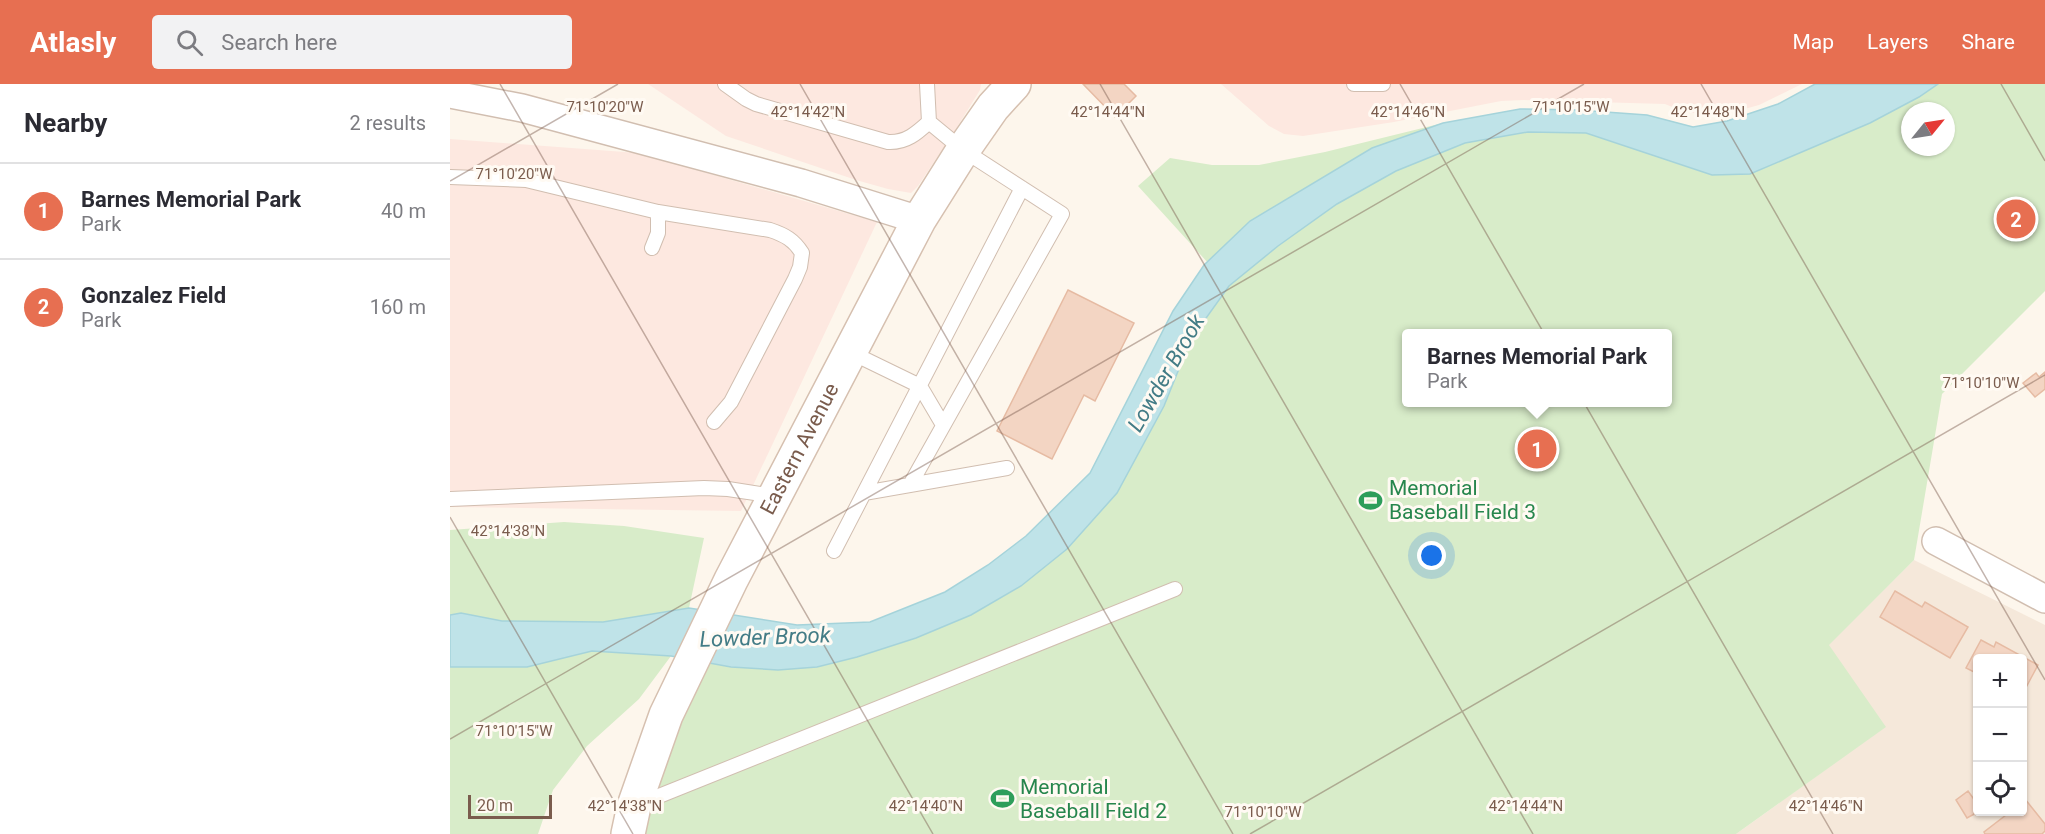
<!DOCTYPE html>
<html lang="en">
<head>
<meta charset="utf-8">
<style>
	:root { --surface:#fff; --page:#f2f2f3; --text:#2b2b33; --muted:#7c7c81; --line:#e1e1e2; --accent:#e76f51 }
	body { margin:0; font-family:Roboto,sans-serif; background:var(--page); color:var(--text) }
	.controls { position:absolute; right:18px; bottom:18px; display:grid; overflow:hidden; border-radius:6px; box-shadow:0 2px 4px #0004 }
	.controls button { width:54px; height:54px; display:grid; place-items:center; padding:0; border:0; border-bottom:2px solid var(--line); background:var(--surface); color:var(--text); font:30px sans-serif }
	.compass { position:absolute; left:1451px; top:18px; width:54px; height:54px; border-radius:50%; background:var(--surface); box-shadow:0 2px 4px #0004; rotate:60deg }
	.scale { position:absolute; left:18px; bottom:15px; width:84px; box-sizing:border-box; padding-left:6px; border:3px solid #7a5c4d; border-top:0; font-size:16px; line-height:21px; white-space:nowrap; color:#7a5c4d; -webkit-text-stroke:4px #fffaf3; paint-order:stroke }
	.you { position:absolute; left:982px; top:472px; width:21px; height:21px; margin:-15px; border:4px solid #fff; border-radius:50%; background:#1a73e8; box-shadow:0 0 0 9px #1a73e833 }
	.badge { display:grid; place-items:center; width:39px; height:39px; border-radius:50%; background:var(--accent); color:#fff; font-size:20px; font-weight:700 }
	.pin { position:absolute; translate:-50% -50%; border:3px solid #fff; box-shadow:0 2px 6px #0006 }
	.popup { position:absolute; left:952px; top:245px; width:270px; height:78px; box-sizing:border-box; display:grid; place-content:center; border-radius:6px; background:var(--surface); filter:drop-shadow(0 2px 4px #0005); font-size:20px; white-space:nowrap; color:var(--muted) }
	.popup b { font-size:22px; color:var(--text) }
	.popup::after { content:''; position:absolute; left:50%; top:100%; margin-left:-12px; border:12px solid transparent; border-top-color:var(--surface) }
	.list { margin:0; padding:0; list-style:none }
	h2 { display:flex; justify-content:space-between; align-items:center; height:78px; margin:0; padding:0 24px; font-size:26px }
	h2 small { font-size:20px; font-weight:400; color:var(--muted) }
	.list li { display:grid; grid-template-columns:39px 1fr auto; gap:18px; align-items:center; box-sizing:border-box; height:96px; padding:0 24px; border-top:2px solid var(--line) }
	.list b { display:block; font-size:22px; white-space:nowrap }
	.list p { margin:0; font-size:20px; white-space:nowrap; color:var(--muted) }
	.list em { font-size:20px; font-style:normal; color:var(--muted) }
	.icon { flex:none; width:33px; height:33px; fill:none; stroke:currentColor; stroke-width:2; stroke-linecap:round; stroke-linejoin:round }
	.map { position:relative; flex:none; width:1595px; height:750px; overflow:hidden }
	header { display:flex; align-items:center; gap:36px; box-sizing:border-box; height:84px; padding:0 30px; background:var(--accent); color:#fff }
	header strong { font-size:28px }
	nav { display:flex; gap:33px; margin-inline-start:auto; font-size:21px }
	.search { width:420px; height:54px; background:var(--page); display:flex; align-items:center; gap:15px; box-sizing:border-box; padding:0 21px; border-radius:6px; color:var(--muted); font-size:22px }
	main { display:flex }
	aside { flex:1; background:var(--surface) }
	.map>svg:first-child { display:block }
</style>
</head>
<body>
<header>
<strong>Atlasly</strong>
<div class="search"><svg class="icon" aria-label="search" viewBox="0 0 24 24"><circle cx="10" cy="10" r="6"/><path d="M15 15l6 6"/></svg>Search here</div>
<nav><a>Map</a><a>Layers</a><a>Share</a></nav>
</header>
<main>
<aside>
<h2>Nearby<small>2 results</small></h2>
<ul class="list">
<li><span class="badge">1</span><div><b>Barnes Memorial Park</b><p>Park</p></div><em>40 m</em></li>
<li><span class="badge">2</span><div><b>Gonzalez Field</b><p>Park</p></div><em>160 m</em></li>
</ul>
</aside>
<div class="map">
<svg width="1595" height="750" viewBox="0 0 1595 750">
	<rect width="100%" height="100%" fill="#fdf6ec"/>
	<path fill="#f5e8da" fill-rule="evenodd" d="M 1464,476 L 1595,541 L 1595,750 L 1286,750 L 1435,643 L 1378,561 ZM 1528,574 L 1572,574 L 1572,728 L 1528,728 Z"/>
	<path fill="#fde8e0" d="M 198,0 L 531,0 L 530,6 L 504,48 L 468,102 L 461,109 L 438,105 L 406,96 L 276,52 Z
		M 771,0 L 1352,0 L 1309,21 L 1269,32 L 1235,28 L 1215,20 L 1074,16 L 1051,17 L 944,38 L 853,52 L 834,50 L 819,42 Z
		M 0,55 L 188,69 L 427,138 L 291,427 L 0,423 Z"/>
	<path fill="#d8ecc9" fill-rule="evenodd" d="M 1444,0 L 1595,0 L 1595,207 L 1492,310 L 1464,476 L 1379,561 L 1436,643 L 1286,750 L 178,750 L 243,575 L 328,586 L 367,583 L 407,573 L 466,554 L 521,531 L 571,502 L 667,409 L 714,322 L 741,255 L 779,202 L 688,102 L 720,74 L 762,81 L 809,81 L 875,68 L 993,39 L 1070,25 L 1128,26 L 1197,31 L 1335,66 ZM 1460,27 L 1496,27 L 1496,63 L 1460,63 ZM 956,250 L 1218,250 L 1218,318 L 956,318 Z
		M 114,438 L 174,442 L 254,454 L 239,524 L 153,538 L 52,537 L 11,529 L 0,531 L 0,446 Z
		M 142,567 L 221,572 L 189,615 L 137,662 L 103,706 L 88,750 L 0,750 L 0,583 L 77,583 Z"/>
	<path fill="#bfe3e8" stroke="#a5d3da" stroke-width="1.5" d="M 1365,0 L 1488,0 L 1469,13 L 1420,39 L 1300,90 L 1262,91 L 1136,49 L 1078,48 L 1015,59 L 946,87 L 887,120 L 828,162 L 779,202 L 741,255 L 714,322 L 667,409 L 617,465 L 571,502 L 521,531 L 466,554 L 407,573 L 367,583 L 328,586 L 281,583 L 221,572 L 142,567 L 77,583 L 0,583 L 0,531 L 11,529 L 52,537 L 153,538 L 239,524 L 347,541 L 420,538 L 495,508 L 538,481 L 576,452 L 640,389 L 723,227 L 754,181 L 800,137 L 922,64 L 993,39 L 1070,25 L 1128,26 L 1197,31 L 1243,43 L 1277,37 L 1328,20 Z"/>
	<path fill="#f3d5c3" stroke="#e6bba3" stroke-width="1.5" d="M 633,0 L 674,0 L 686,12 L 665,33 Z
		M 618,206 L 684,239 L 645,317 L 634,311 L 602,375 L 547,347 Z
		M 1595,288 L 1595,305 L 1585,313 L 1573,299 L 1586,289 L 1589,293 Z
		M 1445,507 L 1472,523 L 1475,518 L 1518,543 L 1500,574 L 1430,533 Z
		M 1531,556 L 1544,563 L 1546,558 L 1588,581 L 1572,611 L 1572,574 L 1528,574 L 1528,590 L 1516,584 Z
		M 1518,707 L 1528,721 L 1528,728 L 1517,734 L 1506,716 Z
		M 1575,715 L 1595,740 L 1595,747 L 1592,750 L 1535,750 L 1534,748 L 1560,728 L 1572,728 L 1572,717 Z"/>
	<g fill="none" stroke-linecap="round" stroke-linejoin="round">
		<defs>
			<path id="service" d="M 275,0 L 296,15 L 306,20 L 438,58 C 456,59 467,49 479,38
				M 904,0 L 933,0
				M 0,93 L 76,96 L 208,128 L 320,146 C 335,151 344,156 352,169 L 350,183 L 345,195 L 281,318 L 264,338
				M 202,164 L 208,149 L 208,128
				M 400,268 L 470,302 L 493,341
				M 460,401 L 612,130 L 513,66 L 479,38 L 477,0
				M 414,409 L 557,384
				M 0,415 L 254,404 L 278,405 L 324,412
				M 384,467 L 572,104
				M 189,720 L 725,505"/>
			<path id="minor" d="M 0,10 L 72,24 L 351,99 L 469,136
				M 1486,457 L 1595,515"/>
			<g id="secondary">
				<path id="s1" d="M 178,750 L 184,722 L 216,631 L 281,496 L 469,136 L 513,66 L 543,23 L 564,0"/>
			</g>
		</defs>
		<use href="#service" stroke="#d1beb0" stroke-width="16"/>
		<use href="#minor" stroke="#d1beb0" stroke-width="30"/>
		<use href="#secondary" stroke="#d6c0b0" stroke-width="36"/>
		<use href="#service" stroke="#fff" stroke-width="14"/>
		<use href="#minor" stroke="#fff" stroke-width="27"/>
		<use href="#secondary" stroke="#fff" stroke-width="33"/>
	</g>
	<path fill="none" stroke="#7a5c4d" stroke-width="1.5" stroke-opacity="0.45" d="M 50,0 L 483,750M 350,0 L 783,750M 650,0 L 1083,750M 950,0 L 1383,750M 1251,0 L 1595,596M 1551,0 L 1595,77M 0,97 L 168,0M 0,433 L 183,750M 0,655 L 1134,0M 800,750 L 1595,291"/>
	<defs>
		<symbol id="stadium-bare" viewBox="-9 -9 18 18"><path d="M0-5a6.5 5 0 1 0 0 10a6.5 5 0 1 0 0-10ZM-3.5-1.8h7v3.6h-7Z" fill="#2e9e5b" stroke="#fffaf3" stroke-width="2.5" paint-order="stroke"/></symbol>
	</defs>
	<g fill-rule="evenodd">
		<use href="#stadium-bare" x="904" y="400" width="33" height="33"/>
		<use href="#stadium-bare" x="536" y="698" width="33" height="33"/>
	</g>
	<g text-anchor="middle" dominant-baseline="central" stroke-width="6" stroke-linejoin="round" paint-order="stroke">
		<g font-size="21" fill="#7a5c4d" stroke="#fffaf3">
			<text stroke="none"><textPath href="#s1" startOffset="423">Eastern Avenue</textPath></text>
		</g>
		<g font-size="21" fill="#27864d" stroke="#fffaf3" text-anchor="start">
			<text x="939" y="404">Memorial<tspan x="939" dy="24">Baseball Field 3</tspan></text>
			<text x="570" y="703">Memorial<tspan x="570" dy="24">Baseball Field 2</tspan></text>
		</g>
		<g font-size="22" font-style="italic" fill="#437c86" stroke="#fffaf3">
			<text transform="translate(716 289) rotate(-60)">Lowder Brook</text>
			<text transform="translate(315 553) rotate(-2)">Lowder Brook</text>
		</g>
	</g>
	<g font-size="15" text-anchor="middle" fill="#7a5c4d" stroke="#fffaf3" stroke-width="6" stroke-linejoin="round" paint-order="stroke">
		<text x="155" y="28">71°10'20"W</text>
		<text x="1121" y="28">71°10'15"W</text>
		<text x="358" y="33">42°14'42"N</text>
		<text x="658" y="33">42°14'44"N</text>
		<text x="958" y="33">42°14'46"N</text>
		<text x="1258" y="33">42°14'48"N</text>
		<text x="64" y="95">71°10'20"W</text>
		<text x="1531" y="304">71°10'10"W</text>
		<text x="58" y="452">42°14'38"N</text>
		<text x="64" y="652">71°10'15"W</text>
		<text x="175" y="727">42°14'38"N</text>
		<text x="476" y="727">42°14'40"N</text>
		<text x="1076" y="727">42°14'44"N</text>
		<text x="1376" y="727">42°14'46"N</text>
		<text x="813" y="733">71°10'10"W</text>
	</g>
</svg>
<div class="controls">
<button>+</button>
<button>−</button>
<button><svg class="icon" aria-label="locate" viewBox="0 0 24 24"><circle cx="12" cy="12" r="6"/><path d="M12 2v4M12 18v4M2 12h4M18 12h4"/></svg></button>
</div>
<svg class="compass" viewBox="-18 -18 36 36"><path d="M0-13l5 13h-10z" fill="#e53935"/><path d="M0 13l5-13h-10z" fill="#7c7c81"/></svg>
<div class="scale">20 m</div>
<div class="you"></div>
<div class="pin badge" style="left:1087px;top:365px">1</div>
<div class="popup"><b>Barnes Memorial Park</b>Park</div>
<div class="pin badge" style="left:1566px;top:135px">2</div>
</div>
</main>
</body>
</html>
